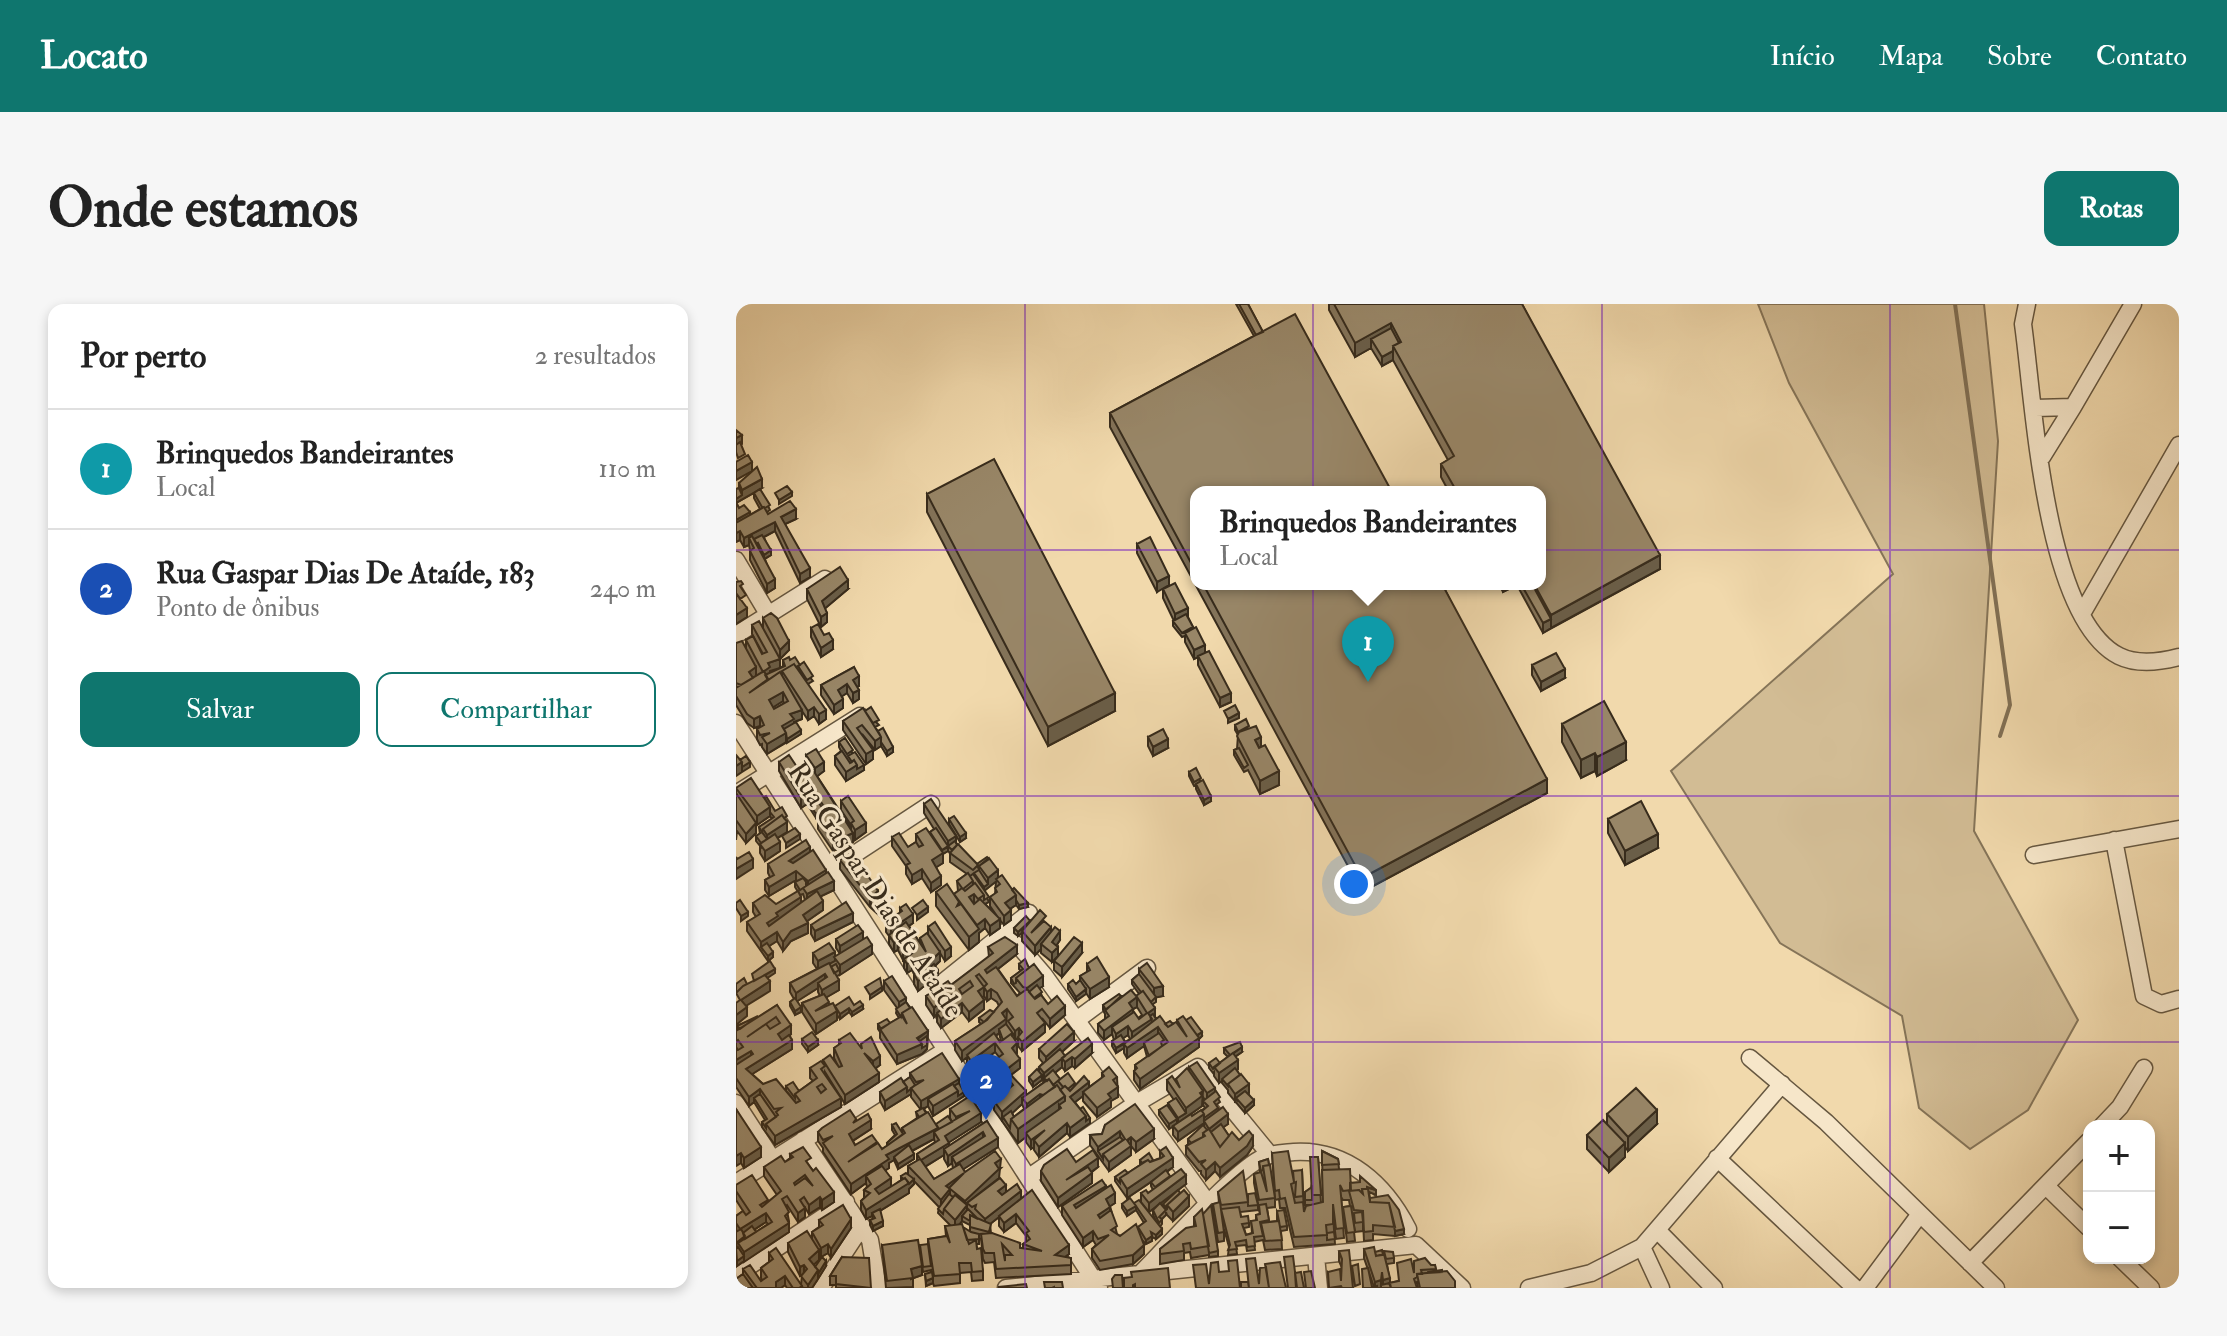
<!DOCTYPE html>
<html lang="pt">
<head>
<meta charset="utf-8">
<style>
	:root { --surface:#fff; --page:#f6f6f6; --text:#222; --muted:#767676; --line:#e0e0e0; --accent:#0f766e }
	body { margin:0; font-family:"IM FELL Double Pica",serif; background:var(--page); color:var(--text) }
	.controls { position:absolute; right:24px; bottom:24px; display:grid; overflow:hidden; border-radius:16px; box-shadow:0 4px 12px #0003 }
	.controls button { width:72px; height:72px; display:grid; place-items:center; padding:0; border:0; border-bottom:2px solid var(--line); background:var(--surface); color:var(--text); font:40px sans-serif }
	.you { position:absolute; left:618px; top:580px; width:28px; height:28px; margin:-20px; border:6px solid #fff; border-radius:50%; background:#1a73e8; box-shadow:0 0 0 12px #1a73e833 }
	.badge { display:grid; place-items:center; width:52px; height:52px; border-radius:50%; background:var(--accent); color:#fff; font-size:26px; font-weight:700 }
	.pin { position:absolute; translate:-50% -66px; filter:drop-shadow(0 2px 4px #0008) }
	.pin::after { content:''; position:absolute; top:42px; width:28px; height:24px; background:inherit; clip-path:polygon(0 0,100% 0,50% 100%) }
	.popup { position:absolute; left:454px; top:182px; width:356px; height:104px; box-sizing:border-box; display:grid; place-content:center; border-radius:16px; background:var(--surface); filter:drop-shadow(0 2px 6px #0005); font-size:26px; white-space:nowrap; color:var(--muted) }
	.popup b { font-size:30px; color:var(--text) }
	.popup::after { content:''; position:absolute; left:50%; top:100%; margin-left:-16px; border:16px solid transparent; border-top-color:var(--surface) }
	.list { margin:0; padding:0; list-style:none }
	h2 { display:flex; justify-content:space-between; align-items:center; height:104px; margin:0; padding:0 32px; font-size:34px }
	h2 small { font-size:26px; font-weight:400; color:var(--muted) }
	.list li { display:grid; grid-template-columns:52px 1fr auto; gap:24px; align-items:center; box-sizing:border-box; height:120px; padding:0 32px; border-top:2px solid var(--line) }
	.list b { display:block; font-size:30px; white-space:nowrap }
	.list p { margin:0; font-size:26px; white-space:nowrap; color:var(--muted) }
	.list em { font-size:26px; font-style:normal; color:var(--muted) }
	.actions { display:flex; gap:16px; padding:24px 32px }
	.actions a { flex:1; padding:18px 0; border:2px solid var(--accent); border-radius:16px; text-align:center; font-size:28px; color:var(--accent) }
	.actions .main { background:var(--accent); color:#fff }
	.map { position:relative; flex:none; width:1443px; height:984px; overflow:hidden; border-radius:16px }
	header { display:flex; align-items:center; gap:48px; box-sizing:border-box; height:112px; padding:0 40px; background:var(--accent); color:#fff }
	header strong { font-size:38px }
	nav { display:flex; gap:44px; margin-inline-start:auto; font-size:28px }
	.intro { display:flex; align-items:center; justify-content:space-between; box-sizing:border-box; height:192px; padding:0 48px }
	h1 { margin:0; font-size:56px }
	.button { padding:20px 36px; border-radius:16px; background:var(--accent); color:#fff; font-size:28px; font-weight:700 }
	main { display:flex; gap:48px; padding:0 48px }
	aside { flex:1; background:var(--surface); border-radius:16px; box-shadow:0 4px 12px #0003 }
	.map>svg:first-child { display:block }
</style>
</head>
<body>
<header>
<strong>Locato</strong>
<nav><a>Início</a><a>Mapa</a><a>Sobre</a><a>Contato</a></nav>
</header>
<div class="intro"><h1>Onde estamos</h1><a class="button">Rotas</a></div>
<main>
<aside>
<h2>Por perto<small>2 resultados</small></h2>
<ul class="list">
<li><span class="badge" style="background:#0f9aa8">1</span><div><b>Brinquedos Bandeirantes</b><p>Local</p></div><em>110 m</em></li>
<li><span class="badge" style="background:#1a4fb4">2</span><div><b>Rua Gaspar Dias De Ataíde, 183</b><p>Ponto de ônibus</p></div><em>240 m</em></li>
</ul>
<div class="actions"><a class="main">Salvar</a><a>Compartilhar</a></div>
</aside>
<div class="map">
<svg width="1443" height="984" viewBox="0 0 1443 984">
	<rect width="100%" height="100%" fill="#f1d9ac"/>
	<filter id="stains"><feTurbulence type="fractalNoise" baseFrequency=".0025" numOctaves="4"/><feColorMatrix values="0 0 0 0 .2 0 0 0 0 .09 0 0 0 0 .02 0 0 0 .5 -.17"/></filter>
	<radialGradient id="worn" r=".72"><stop offset=".6" stop-color="#630" stop-opacity="0"/><stop offset="1" stop-color="#630" stop-opacity=".3"/></radialGradient>
	<path fill="#d2bc94" stroke="#857458" stroke-width="2" d="M 1022,0 L 1248,0 L 1262,137 L 1238,527 L 1342,716 L 1292,806 L 1234,845 L 1183,804 L 1166,712 L 1044,639 L 935,467 L 1157,270 L 1053,79 Z"/>
	<g fill="none" stroke-linecap="round" stroke-linejoin="round">
		<path stroke="#817055" stroke-width="4" d="M 1219,0 L 1274,401 L 1264,432"/>
		<defs>
			<path id="minor" d="M 1291,0 L 1287,20 C 1298,97 1308,314 1383,352 C 1401,361 1424,358 1443,353
				M 1299,104 L 1337,103 L 1397,0
				M 1306,153 L 1337,103
				M 0,256 L 32,310
				M 1347,308 L 1443,141
				M 0,331 L 89,275
				M 0,419 L 363,984
				M 0,490 L 124,412
				M 1378,536 L 1408,692 L 1425,700 L 1443,695
				M 1298,551 L 1443,525
				M 99,563 L 195,500
				M 267,632 L 284,643 L 308,671 L 474,902
				M 180,700 L 293,609
				M 342,715 L 411,664
				M 1014,754 L 1090,818 L 1260,984
				M 0,799 L 37,856
				M 1366,822 L 1384,803 L 1408,764
				M 67,836 L 134,936 L 142,984
				M 981,854 L 1119,984
				M 293,873 L 399,800 L 462,763 L 534,851
				M 0,879 L 210,746
				M 1311,883 L 1353,924
				M 923,928 L 978,984
				M 906,943 L 925,984
				M 580,952 L 583,984
				M 1384,954 L 1415,984
				M 1234,959 L 1353,837
				M 0,971 L 110,898
				M 403,971 C 430,945 498,866 528,853 C 537,849 548,849 558,848 C 611,845 649,880 672,925
				M 85,984 L 126,922
				M 270,984 L 680,941 L 726,984
				M 793,984 L 855,969 L 906,943 L 1046,780
				M 1129,984 L 1184,910"/>
		</defs>
		<use href="#minor" stroke="#665740" stroke-width="19"/>
		<use href="#minor" stroke="#f6e6c9" stroke-width="16"/>
	</g>
	<path fill="#837359" stroke="#382c1c" stroke-width="2" fill-rule="evenodd" d="M 500,0 L 512,0 L 527,28 L 460,188 L 460,280 L 706,280 L 811,489 L 626,588 L 374,123 L 374,109 L 518,32 Z
		M 593,0 L 786,0 L 924,265 L 807,329 L 781,281 L 767,288 L 763,280 L 804,280 L 804,188 L 713,188 L 705,173 L 705,160 L 712,156 L 657,56 L 646,62 L 635,44 L 619,53 L 593,6 Z
		M 3,179 L 26,184 L 24,185 L 34,206 L 31,208 L 32,210 L 60,215 L 49,220 L 74,273 L 64,279 L 39,227 L 28,233 L 35,251 L 29,255 L 39,284 L 31,289 L 14,256 L 14,246 L 13,241 L 8,243 L 4,236 L 0,238 L 0,185 L 3,184 ZM 18,189 L 18,194 L 24,205 L 14,211 L 3,204 L 0,199 Z
		M 191,190 L 379,407 L 312,442 L 191,208 Z
		M 401,240 L 433,272 L 421,288 L 401,249 Z
		M 71,285 L 112,285 L 89,304 L 91,318 L 85,323 L 71,295 Z
		M 427,285 L 452,313 L 495,398 L 484,403 L 462,361 L 462,353 L 458,355 L 449,338 L 449,332 L 446,333 L 437,322 L 437,317 L 438,317 L 427,294 Z
		M 27,314 L 53,346 L 44,355 L 44,364 L 47,362 L 47,356 L 54,356 L 64,361 L 77,377 L 72,380 L 90,415 L 83,420 L 78,412 L 72,416 L 66,407 L 66,415 L 58,418 L 65,430 L 31,450 L 26,443 L 26,440 L 24,441 L 21,435 L 21,425 L 24,423 L 24,422 L 18,424 L 11,419 L 0,401 L 0,339 L 10,344 L 10,336 L 27,350 L 16,330 L 16,321 L 27,323 ZM 47,397 L 48,399 L 38,405 L 37,403 Z
		M 75,324 L 97,345 L 85,353 L 75,333 Z
		M 796,361 L 829,374 L 805,387 L 796,371 Z
		M 118,363 L 123,382 L 121,383 L 123,395 L 117,399 L 111,389 L 106,392 L 107,404 L 98,410 L 85,391 L 85,381 Z
		M 129,407 L 143,421 L 139,423 L 157,448 L 151,452 L 145,442 L 139,446 L 126,430 L 137,455 L 130,460 L 107,426 L 107,417 Z
		M 826,420 L 890,456 L 861,472 L 859,467 L 845,474 L 826,438 Z
		M 499,421 L 513,425 L 525,442 L 543,481 L 524,490 L 512,466 L 508,468 L 498,451 L 498,446 L 501,445 L 502,431 L 499,426 Z
		M 412,433 L 432,444 L 417,452 L 412,442 Z
		M 103,438 L 117,449 L 128,466 L 110,477 L 99,461 L 99,452 L 105,447 L 103,443 Z
		M 70,451 L 88,467 L 81,472 L 115,524 L 115,521 L 105,506 L 105,497 L 130,528 L 119,536 L 117,533 L 117,538 L 97,547 L 82,525 L 82,515 L 88,512 L 87,510 L 80,514 L 71,500 L 65,504 L 43,467 L 43,458 L 67,472 L 75,467 L 70,461 Z
		M 453,468 L 465,477 L 475,497 L 468,501 L 460,485 L 460,481 L 458,482 L 453,472 Z
		M 0,484 L 28,493 L 39,507 L 51,517 L 51,528 L 42,534 L 44,547 L 29,557 L 24,549 L 24,542 L 20,537 L 20,532 L 24,530 L 23,523 L 36,515 L 34,512 L 21,521 L 20,520 L 20,529 L 10,539 L 1,527 L 0,536 Z
		M 188,500 L 220,539 L 241,560 L 262,574 L 276,586 L 292,603 L 283,605 L 280,601 L 274,605 L 275,616 L 268,621 L 264,616 L 264,624 L 254,631 L 249,624 L 243,629 L 243,638 L 233,646 L 200,602 L 200,588 L 218,590 L 222,587 L 221,577 L 231,570 L 214,558 L 214,549 L 212,547 L 207,550 L 207,559 L 200,563 L 205,581 L 195,588 L 186,574 L 176,580 L 170,570 L 170,562 L 156,542 L 156,533 L 172,543 L 180,538 L 180,530 L 194,531 L 194,528 L 198,525 L 188,509 ZM 260,577 L 259,590 L 254,593 L 254,602 L 261,612 L 249,600 L 253,598 L 248,587 Z
		M 213,515 L 230,534 L 224,538 L 213,520 Z
		M 872,515 L 922,544 L 889,561 L 872,529 Z
		M 74,548 L 90,569 L 98,586 L 85,592 L 87,606 L 71,617 L 72,629 L 55,637 L 47,647 L 41,637 L 33,642 L 37,653 L 32,657 L 11,627 L 11,618 L 20,613 L 17,608 L 17,599 L 40,600 L 65,599 L 69,596 L 67,590 L 64,591 L 59,583 L 59,578 L 61,577 L 60,576 L 33,592 L 29,586 L 29,576 L 34,573 L 32,569 L 32,560 Z
		M 104,556 L 142,592 L 154,609 L 147,615 L 134,603 L 104,565 Z
		M 164,604 L 177,619 L 173,622 L 184,639 L 184,634 L 192,630 L 192,623 L 215,652 L 209,657 L 204,649 L 204,657 L 199,662 L 202,671 L 182,687 L 178,680 L 178,670 L 176,666 L 171,669 L 168,664 L 168,658 L 162,646 L 158,648 L 153,640 L 153,632 L 150,628 L 150,618 L 164,609 Z
		M 294,617 L 310,619 L 315,627 L 324,636 L 320,642 L 322,652 L 346,649 L 326,673 L 318,666 L 318,657 L 316,658 L 305,649 L 305,645 L 299,651 L 286,637 L 286,629 L 282,632 L 278,629 L 278,624 Z
		M 117,618 L 79,637 L 75,630 L 75,621 Z
		M 100,635 L 127,636 L 136,650 L 100,673 L 103,686 L 90,693 L 93,700 L 99,702 L 118,701 L 127,705 L 116,712 L 113,708 L 104,715 L 101,711 L 101,716 L 80,730 L 66,708 L 66,699 L 84,692 L 82,688 L 82,684 L 61,697 L 65,708 L 59,711 L 54,702 L 54,698 L 58,695 L 54,688 L 54,679 L 81,665 L 77,659 L 77,649 L 99,653 L 104,650 L 100,644 Z
		M 252,643 L 281,650 L 262,665 L 281,692 L 284,689 L 275,679 L 275,674 L 285,667 L 283,665 L 283,660 L 293,664 L 307,682 L 303,684 L 306,692 L 312,700 L 329,711 L 314,724 L 306,714 L 309,728 L 286,747 L 282,742 L 282,733 L 279,736 L 281,749 L 280,750 L 284,764 L 275,771 L 290,792 L 308,778 L 306,776 L 297,783 L 293,777 L 293,773 L 303,767 L 303,763 L 307,759 L 303,754 L 303,745 L 338,737 L 326,748 L 329,752 L 356,749 L 339,764 L 336,762 L 329,767 L 326,763 L 319,769 L 324,775 L 339,782 L 353,783 L 366,774 L 366,769 L 381,773 L 382,793 L 375,797 L 375,803 L 361,813 L 347,797 L 347,792 L 339,798 L 354,819 L 334,833 L 331,829 L 303,853 L 298,846 L 298,843 L 295,845 L 290,838 L 290,833 L 282,839 L 258,806 L 258,797 L 255,800 L 251,794 L 251,784 L 269,772 L 267,769 L 254,779 L 248,773 L 248,764 L 263,753 L 259,748 L 235,766 L 231,760 L 231,753 L 226,757 L 219,746 L 219,737 L 245,720 L 243,718 L 243,714 L 258,708 L 263,702 L 261,698 L 255,694 L 251,697 L 248,692 L 248,685 L 248,692 L 246,693 L 248,705 L 233,717 L 226,708 L 205,724 L 201,718 L 201,709 L 198,713 L 190,701 L 190,692 L 215,681 L 253,653 ZM 263,729 L 265,737 L 264,738 L 260,732 ZM 286,800 L 288,805 L 278,813 L 276,809 Z
		M 351,660 L 373,683 L 354,695 L 350,689 L 340,697 L 332,685 L 332,680 L 340,680 L 344,677 L 344,672 L 351,668 Z
		M 403,665 L 427,692 L 420,693 L 420,698 L 417,700 L 419,713 L 429,720 L 441,719 L 441,716 L 466,732 L 463,735 L 463,743 L 404,785 L 398,776 L 398,767 L 399,766 L 399,761 L 411,753 L 408,742 L 391,754 L 388,749 L 388,744 L 380,749 L 376,742 L 376,737 L 378,736 L 376,730 L 368,736 L 362,729 L 362,720 L 369,715 L 369,710 L 367,706 L 367,701 L 385,692 L 400,692 L 403,690 L 396,680 L 396,676 L 403,670 ZM 401,703 L 406,711 L 402,714 L 397,709 L 397,705 ZM 392,731 L 394,735 L 389,738 L 387,734 Z
		M 148,677 L 170,698 L 192,727 L 191,745 L 186,750 L 161,760 L 144,734 L 144,728 L 142,725 L 142,720 L 154,719 L 163,714 L 160,709 L 161,704 L 148,686 Z
		M 41,701 L 55,730 L 54,731 L 56,745 L 16,770 L 27,780 L 56,794 L 50,787 L 50,782 L 63,787 L 77,777 L 74,774 L 74,764 L 87,760 L 87,756 L 101,760 L 98,754 L 98,744 L 103,741 L 103,736 L 126,745 L 144,761 L 140,764 L 143,778 L 109,800 L 89,768 L 89,771 L 105,803 L 39,841 L 26,823 L 26,818 L 29,816 L 18,798 L 13,802 L 0,783 L 0,727 L 1,726 L 1,722 L 23,713 Z
		M 66,735 L 82,741 L 72,748 L 66,740 Z
		M 488,744 L 506,748 L 499,753 L 502,765 L 501,766 L 518,801 L 509,809 L 492,789 L 492,786 L 486,779 L 486,776 L 483,779 L 478,772 L 478,768 L 477,769 L 473,764 L 473,759 L 484,759 L 492,753 L 488,749 Z
		M 453,763 L 479,789 L 484,798 L 480,801 L 492,820 L 487,823 L 493,832 L 517,842 L 511,851 L 484,873 L 479,867 L 470,876 L 465,870 L 465,867 L 463,867 L 450,851 L 450,842 L 452,840 L 452,835 L 468,822 L 468,819 L 442,837 L 437,831 L 437,822 L 433,825 L 423,811 L 423,806 L 432,803 L 432,799 L 438,796 L 431,786 L 431,776 L 440,778 L 440,775 L 453,767 ZM 467,793 L 469,796 L 467,797 L 467,801 L 469,804 L 456,812 L 455,810 L 466,802 Z
		M 174,769 L 223,779 L 228,792 L 197,812 L 192,802 L 188,805 L 200,821 L 216,818 L 214,814 L 214,805 L 245,818 L 213,838 L 213,842 L 251,817 L 262,843 L 227,865 L 229,868 L 265,864 L 263,866 L 263,874 L 270,888 L 285,894 L 333,950 L 329,953 L 335,954 L 335,970 L 260,974 L 258,958 L 249,959 L 247,955 L 245,935 L 243,934 L 243,940 L 240,940 L 247,967 L 247,976 L 236,977 L 235,968 L 224,969 L 224,979 L 198,982 L 197,979 L 190,982 L 189,970 L 195,969 L 195,966 L 187,968 L 184,945 L 192,940 L 192,935 L 210,932 L 209,922 L 215,922 L 202,909 L 203,903 L 178,877 L 178,880 L 173,885 L 173,889 L 144,907 L 147,922 L 137,927 L 134,921 L 134,916 L 137,915 L 136,912 L 130,915 L 125,906 L 125,897 L 128,894 L 128,886 L 131,883 L 130,879 L 115,890 L 87,848 L 87,844 L 82,837 L 82,828 L 120,818 L 135,825 L 117,837 L 119,841 L 141,840 L 146,845 L 151,842 L 151,839 L 159,831 L 156,826 L 156,821 L 166,828 L 166,824 L 181,814 L 180,808 L 185,806 L 175,793 L 175,790 L 149,806 L 144,797 L 144,788 L 167,778 L 174,773 ZM 198,835 L 199,838 L 181,850 L 181,857 L 172,862 L 172,871 L 165,872 L 165,876 L 155,883 L 149,866 L 153,864 L 153,859 L 158,856 L 162,865 L 178,855 L 176,847 ZM 208,851 L 208,855 L 212,862 L 216,859 L 217,864 L 198,875 L 189,863 ZM 263,913 L 263,922 L 268,928 L 280,919 L 290,932 L 290,938 L 287,940 L 287,945 L 255,929 L 254,920 ZM 226,917 L 234,921 L 234,928 L 223,921 Z
		M 0,805 L 25,853 L 8,864 L 5,859 Z
		M 871,810 L 921,820 L 892,847 L 889,843 L 889,853 L 873,868 L 851,845 L 851,831 L 871,820 Z
		M 369,821 L 418,835 L 400,848 L 395,842 L 395,851 L 373,867 L 354,841 L 354,831 L 366,830 Z
		M 424,847 L 437,863 L 431,868 L 434,873 L 450,880 L 442,886 L 453,902 L 437,917 L 431,911 L 430,908 L 430,911 L 426,915 L 426,920 L 424,923 L 426,930 L 420,935 L 416,933 L 416,937 L 410,940 L 406,936 L 408,950 L 397,960 L 364,966 L 356,954 L 356,945 L 360,941 L 357,936 L 347,943 L 326,911 L 326,902 L 370,884 L 379,899 L 374,902 L 381,930 L 384,932 L 402,923 L 408,919 L 400,906 L 391,912 L 386,904 L 386,900 L 398,899 L 421,919 L 417,911 L 417,906 L 422,902 L 413,908 L 405,898 L 405,889 L 412,889 L 417,886 L 415,882 L 415,878 L 391,894 L 379,877 L 379,873 L 392,869 L 404,861 L 404,856 L 417,857 L 424,854 Z
		M 586,847 L 602,855 L 603,865 L 614,879 L 640,886 L 640,891 L 633,888 L 634,894 L 668,930 L 659,932 L 637,930 L 637,936 L 628,937 L 627,916 L 627,927 L 619,928 L 616,910 L 619,937 L 611,938 L 607,903 L 614,902 L 613,896 L 607,896 L 605,893 L 608,934 L 600,935 L 597,911 L 599,940 L 558,943 L 549,904 L 544,904 L 543,895 L 539,896 L 536,849 L 557,873 L 566,866 L 568,908 L 578,901 L 569,901 L 569,888 L 575,884 L 582,853 L 585,899 L 587,898 Z
		M 54,850 L 75,864 L 98,898 L 86,906 L 84,903 L 73,910 L 68,902 L 69,913 L 62,918 L 51,901 L 50,902 L 53,917 L 53,928 L 1,962 L 0,912 L 7,907 L 0,896 L 0,881 L 32,898 L 41,891 L 28,872 L 28,863 L 49,858 L 54,854 ZM 30,918 L 32,920 L 20,928 L 18,926 Z
		M 532,855 L 539,894 L 539,903 L 531,904 L 533,918 L 541,917 L 541,907 L 551,922 L 551,926 L 545,927 L 546,945 L 529,946 L 527,936 L 518,938 L 519,946 L 511,947 L 510,941 L 500,942 L 501,950 L 492,951 L 493,943 L 488,925 L 488,937 L 482,938 L 477,909 L 477,900 L 483,899 L 482,888 L 512,895 L 522,901 L 522,906 L 504,908 L 505,913 L 513,919 L 513,923 L 508,924 L 510,931 L 516,929 L 515,917 L 520,917 L 520,911 L 524,910 L 518,879 L 518,870 L 524,869 L 523,858 Z
		M 340,858 L 362,863 L 356,868 L 356,879 L 322,903 L 305,877 L 305,867 Z
		M 467,910 L 482,947 L 482,952 L 473,953 L 473,951 L 455,954 L 454,948 L 448,949 L 448,956 L 424,960 L 424,945 L 458,923 L 458,913 Z
		M 83,916 L 115,924 L 95,954 L 92,949 L 85,953 L 83,950 L 83,956 L 77,961 L 79,963 L 90,962 L 76,984 L 67,984 L 65,981 L 66,971 L 64,972 L 52,948 L 52,939 L 76,935 L 76,928 L 83,923 Z
		M 146,941 L 186,971 L 177,974 L 177,983 L 150,984 Z
		M 628,945 L 658,954 L 658,959 L 651,960 L 654,979 L 662,977 L 678,968 L 699,961 L 700,967 L 706,968 L 719,984 L 682,984 L 681,978 L 679,979 L 627,984 L 638,983 L 628,954 Z
		M 603,947 L 617,984 L 593,984 L 592,968 L 605,977 L 606,964 L 603,957 Z
		M 33,949 L 66,984 L 51,984 L 49,981 L 45,984 L 0,984 L 0,975 L 7,970 L 7,965 L 25,977 L 26,976 L 25,974 L 25,964 L 33,958 Z
		M 106,953 L 135,984 L 100,984 L 100,981 L 94,981 L 94,972 Z"/>
	<path fill="#6a5e48" stroke="#382c1c" stroke-width="2" d="M 655,19 L 655,33 L 635,35 L 635,44 L 619,53 L 619,39 Z
		M 657,47 L 657,56 L 646,62 L 646,53 Z
		M 6,131 L 6,140 L 0,144 L 0,134 Z
		M 16,158 L 16,167 L 0,176 L 0,167 Z
		M 26,175 L 26,184 L 0,199 L 0,195 L 6,191 L 6,186 Z
		M 56,188 L 56,192 L 43,200 L 43,196 Z
		M 60,205 L 60,215 L 45,222 L 45,213 Z
		M 14,208 L 14,217 L 0,225 L 0,216 Z
		M 39,218 L 39,227 L 16,239 L 13,234 L 13,241 L 8,243 L 8,234 Z
		M 4,227 L 4,236 L 0,238 L 0,229 Z
		M 35,246 L 35,251 L 28,255 L 28,251 Z
		M 924,251 L 924,265 L 815,324 L 815,311 Z
		M 74,264 L 74,273 L 64,279 L 64,270 Z
		M 433,272 L 433,281 L 421,288 L 421,278 Z
		M 39,275 L 39,284 L 31,289 L 31,280 Z
		M 112,276 L 112,285 L 86,307 L 86,297 Z
		M 767,280 L 781,280 L 781,281 L 767,288 Z
		M 11,304 L 11,313 L 0,320 L 0,311 Z
		M 452,304 L 452,313 L 439,319 L 439,310 Z
		M 91,309 L 91,318 L 85,323 L 85,313 Z
		M 815,315 L 815,324 L 807,329 L 807,319 Z
		M 97,336 L 97,345 L 85,353 L 85,344 Z
		M 53,337 L 53,346 L 44,355 L 44,364 L 34,367 L 34,373 L 28,377 L 27,368 L 32,359 L 44,355 L 44,346 Z
		M 469,341 L 469,350 L 458,355 L 458,346 Z
		M 20,363 L 20,373 L 17,375 L 13,368 Z
		M 829,365 L 829,374 L 805,387 L 805,378 Z
		M 123,372 L 123,382 L 117,385 L 117,376 Z
		M 111,380 L 111,389 L 102,395 L 102,386 Z
		M 123,386 L 123,395 L 117,399 L 117,389 Z
		M 47,388 L 47,397 L 33,406 L 33,396 Z
		M 379,389 L 379,407 L 312,442 L 312,423 Z
		M 495,389 L 495,398 L 484,403 L 484,394 Z
		M 107,395 L 107,404 L 98,410 L 98,401 Z
		M 78,403 L 78,412 L 72,416 L 72,407 Z
		M 66,406 L 66,415 L 58,418 L 58,424 L 46,426 L 46,422 L 54,410 Z
		M 90,406 L 90,415 L 83,420 L 83,410 Z
		M 503,409 L 503,414 L 492,419 L 492,415 Z
		M 24,412 L 24,422 L 18,424 L 18,415 Z
		M 65,426 L 65,430 L 51,439 L 51,435 Z
		M 50,429 L 50,438 L 31,450 L 31,440 Z
		M 145,433 L 145,442 L 139,446 L 139,437 Z
		M 525,433 L 525,447 L 519,436 Z
		M 432,435 L 432,444 L 417,452 L 417,443 Z
		M 890,438 L 890,456 L 861,472 L 861,453 Z
		M 157,443 L 157,448 L 151,452 L 151,447 Z
		M 137,446 L 137,455 L 130,460 L 130,450 Z
		M 859,449 L 859,467 L 845,474 L 845,456 Z
		M 6,458 L 6,468 L 0,472 L 0,462 Z
		M 14,458 L 14,463 L 6,468 L 6,463 Z
		M 88,458 L 88,467 L 79,474 L 79,464 Z
		M 121,461 L 128,461 L 128,466 L 110,477 L 110,468 Z
		M 543,467 L 543,481 L 524,490 L 524,477 Z
		M 811,475 L 811,489 L 626,588 L 626,574 Z
		M 78,487 L 78,496 L 71,496 L 71,500 L 65,504 L 65,494 Z
		M 475,492 L 475,497 L 468,501 L 468,496 Z
		M 34,503 L 34,512 L 21,521 L 21,512 Z
		M 87,505 L 87,510 L 80,514 L 80,510 Z
		M 51,518 L 51,528 L 25,544 L 25,540 L 31,536 L 31,531 Z
		M 20,519 L 20,529 L 10,539 L 10,530 Z
		M 130,519 L 130,528 L 119,536 L 119,526 Z
		M 117,529 L 117,538 L 97,547 L 97,538 Z
		M 230,529 L 230,534 L 224,538 L 224,533 Z
		M 64,530 L 64,535 L 50,544 L 50,539 Z
		M 922,530 L 922,544 L 889,561 L 889,547 Z
		M 220,532 L 220,541 L 212,542 L 212,547 L 207,550 L 207,559 L 196,566 L 196,556 L 206,549 L 206,546 L 212,543 L 212,537 Z
		M 44,538 L 44,547 L 29,557 L 29,547 Z
		M 74,543 L 74,552 L 53,567 L 53,557 Z
		M 17,555 L 17,564 L 0,575 L 0,565 Z
		M 186,565 L 186,574 L 176,580 L 176,571 Z
		M 90,566 L 90,575 L 72,586 L 72,577 Z
		M 262,566 L 262,576 L 248,587 L 248,583 L 252,580 L 252,574 Z
		M 60,567 L 60,576 L 33,592 L 33,583 Z
		M 205,572 L 205,581 L 195,588 L 195,579 Z
		M 98,577 L 98,586 L 71,599 L 71,590 Z
		M 142,587 L 142,597 L 134,598 L 134,603 L 134,594 Z
		M 238,590 L 238,599 L 233,603 L 233,593 Z
		M 280,591 L 280,601 L 269,608 L 269,599 Z
		M 65,593 L 65,602 L 31,629 L 31,619 L 40,609 Z
		M 87,597 L 87,606 L 67,620 L 67,611 Z
		M 292,599 L 292,603 L 283,605 L 283,601 Z
		M 192,603 L 192,608 L 181,616 L 181,611 Z
		M 154,604 L 154,609 L 147,615 L 147,611 Z
		M 275,606 L 275,616 L 268,621 L 268,612 Z
		M 12,608 L 12,612 L 5,617 L 5,612 Z
		M 117,609 L 117,618 L 79,637 L 79,627 Z
		M 177,610 L 177,619 L 155,634 L 155,625 Z
		M 249,615 L 249,624 L 243,629 L 243,638 L 233,646 L 233,633 L 238,623 Z
		M 264,615 L 264,624 L 254,631 L 254,622 Z
		M 294,617 L 294,622 L 282,632 L 282,628 Z
		M 72,619 L 72,629 L 55,637 L 47,647 L 47,638 L 55,627 Z
		M 315,623 L 315,632 L 305,640 L 305,645 L 299,651 L 299,642 Z
		M 324,627 L 324,636 L 316,648 L 316,638 Z
		M 41,628 L 41,637 L 27,646 L 25,643 L 25,638 Z
		M 127,628 L 127,638 L 104,651 L 104,642 Z
		M 162,637 L 162,646 L 158,648 L 158,639 Z
		M 346,639 L 346,649 L 326,673 L 326,663 Z
		M 136,641 L 136,650 L 104,671 L 104,661 Z
		M 281,641 L 281,650 L 249,675 L 249,666 Z
		M 215,643 L 215,652 L 209,657 L 209,647 Z
		M 322,643 L 322,652 L 316,658 L 316,649 Z
		M 175,644 L 175,653 L 168,655 L 167,658 L 167,649 Z
		M 37,648 L 37,653 L 32,657 L 32,652 Z
		M 99,648 L 99,657 L 82,666 L 82,657 Z
		M 204,648 L 204,657 L 190,670 L 188,663 Z
		M 176,657 L 176,666 L 171,669 L 171,660 Z
		M 39,665 L 39,669 L 18,683 L 18,678 Z
		M 202,666 L 202,671 L 182,687 L 182,677 L 193,669 Z
		M 89,670 L 89,679 L 82,679 L 82,684 L 60,698 L 60,689 Z
		M 307,672 L 307,682 L 293,692 L 291,684 Z
		M 373,673 L 373,683 L 354,695 L 354,685 Z
		M 103,676 L 103,686 L 86,696 L 86,686 Z
		M 34,677 L 34,687 L 5,705 L 5,696 Z
		M 427,682 L 427,692 L 418,694 L 418,684 Z
		M 146,683 L 146,687 L 134,695 L 134,691 Z
		M 248,683 L 248,692 L 242,697 L 242,687 Z
		M 255,685 L 255,694 L 251,697 L 251,688 Z
		M 350,685 L 350,690 L 340,697 L 340,693 Z
		M 401,693 L 401,703 L 397,705 L 397,714 L 376,723 L 376,730 L 368,736 L 368,727 L 393,699 Z
		M 170,694 L 170,703 L 163,708 L 163,698 Z
		M 206,695 L 206,705 L 198,713 L 198,704 Z
		M 248,696 L 248,705 L 233,717 L 233,708 Z
		M 226,699 L 226,708 L 205,724 L 205,715 Z
		M 127,701 L 127,705 L 116,712 L 116,708 Z
		M 329,702 L 329,711 L 314,724 L 314,715 Z
		M 11,703 L 11,712 L 0,721 L 0,711 Z
		M 65,703 L 65,708 L 59,711 L 59,707 Z
		M 113,704 L 113,708 L 104,715 L 104,710 Z
		M 419,704 L 419,713 L 416,724 L 396,738 L 396,728 L 412,709 Z
		M 271,705 L 270,724 L 263,725 L 263,729 L 226,757 L 226,747 Z
		M 101,707 L 101,716 L 80,730 L 80,720 Z
		M 309,719 L 309,728 L 286,747 L 286,738 Z
		M 55,721 L 55,730 L 42,740 L 42,730 Z
		M 392,722 L 392,731 L 380,739 L 380,730 Z
		M 422,723 L 422,732 L 408,739 L 408,742 L 391,754 L 391,744 Z
		M 283,724 L 283,733 L 279,736 L 279,727 Z
		M 192,727 L 191,745 L 186,750 L 161,760 L 161,751 Z
		M 338,728 L 338,737 L 310,762 L 310,753 Z
		M 466,728 L 466,732 L 463,735 L 463,743 L 404,785 L 404,775 Z
		M 56,736 L 56,745 L 10,774 L 10,765 Z
		M 82,736 L 82,741 L 72,748 L 72,743 Z
		M 259,739 L 259,748 L 235,766 L 235,757 Z
		M 281,739 L 281,749 L 276,753 L 276,744 Z
		M 356,740 L 356,749 L 339,764 L 339,755 Z
		M 388,740 L 388,744 L 380,749 L 380,744 Z
		M 506,743 L 506,748 L 494,756 L 494,752 Z
		M 15,747 L 15,757 L 0,765 L 0,756 Z
		M 144,752 L 144,761 L 137,766 L 137,757 Z
		M 336,753 L 336,762 L 329,767 L 329,758 Z
		M 326,754 L 326,763 L 310,776 L 308,774 L 308,778 L 308,769 Z
		M 284,755 L 284,764 L 271,774 L 271,765 Z
		M 502,756 L 502,765 L 483,779 L 483,769 Z
		M 267,760 L 267,769 L 254,779 L 254,770 Z
		M 143,769 L 143,778 L 109,800 L 109,791 Z
		M 306,771 L 306,776 L 297,783 L 297,778 Z
		M 223,775 L 223,784 L 192,795 L 192,802 L 185,806 L 185,797 Z
		M 274,777 L 274,787 L 255,800 L 255,790 Z
		M 353,778 L 353,788 L 347,788 L 347,792 L 334,802 L 334,793 Z
		M 513,780 L 513,789 L 502,797 L 500,794 L 499,799 L 499,790 Z
		M 171,783 L 175,785 L 175,790 L 149,806 L 149,797 Z
		M 382,783 L 382,793 L 375,797 L 375,803 L 361,813 L 361,804 L 372,790 Z
		M 479,784 L 479,793 L 471,799 L 471,789 Z
		M 24,785 L 24,794 L 18,794 L 18,798 L 13,802 L 13,793 Z
		M 222,787 L 228,788 L 228,792 L 197,812 L 197,802 Z
		M 290,787 L 290,796 L 286,794 L 286,800 L 269,816 L 267,813 L 266,818 L 266,808 Z
		M 467,787 L 466,802 L 442,819 L 442,814 L 450,809 L 450,804 Z
		M 304,790 L 304,800 L 291,809 L 291,800 Z
		M 329,792 L 329,806 L 325,804 L 323,801 L 323,810 L 290,829 L 290,833 L 282,839 L 282,825 Z
		M 105,794 L 105,803 L 39,841 L 39,832 Z
		M 518,796 L 518,801 L 509,809 L 509,804 Z
		M 921,806 L 921,820 L 892,847 L 892,833 Z
		M 234,807 L 245,809 L 245,818 L 209,841 L 209,832 L 220,823 L 220,813 Z
		M 468,810 L 468,819 L 442,837 L 442,828 Z
		M 492,810 L 492,820 L 475,832 L 473,825 Z
		M 350,812 L 354,814 L 354,819 L 334,833 L 334,824 Z
		M 120,815 L 120,825 L 135,816 L 135,825 L 113,839 L 113,830 Z
		M 441,815 L 441,820 L 433,825 L 433,820 Z
		M 331,819 L 331,829 L 303,853 L 303,843 Z
		M 202,824 L 202,834 L 198,828 L 198,835 L 159,856 L 158,853 L 158,856 L 153,859 L 153,864 L 134,877 L 130,872 L 130,879 L 115,890 L 115,880 L 150,851 Z
		M 418,825 L 418,835 L 400,848 L 400,838 Z
		M 309,826 L 298,836 L 298,843 L 295,845 L 295,836 Z
		M 384,827 L 384,837 L 362,847 L 362,843 Z
		M 247,828 L 247,838 L 216,853 L 216,859 L 212,862 L 212,852 Z
		M 517,832 L 517,842 L 511,851 L 484,873 L 484,864 Z
		M 395,833 L 395,851 L 373,867 L 373,858 Z
		M 262,834 L 262,843 L 220,870 L 220,860 Z
		M 213,839 L 213,848 L 208,845 L 208,851 L 185,865 L 185,856 Z
		M 889,839 L 889,853 L 873,868 L 873,854 Z
		M 25,843 L 25,853 L 8,864 L 8,854 Z
		M 5,849 L 5,859 L 0,862 L 0,852 Z
		M 178,850 L 178,855 L 162,865 L 162,860 Z
		M 362,854 L 362,863 L 330,886 L 330,876 Z
		M 437,854 L 437,863 L 391,894 L 391,885 Z
		M 265,855 L 263,874 L 231,899 L 231,910 L 226,912 L 226,917 L 219,926 L 219,916 L 229,904 L 229,897 L 259,859 Z
		M 479,858 L 479,867 L 470,876 L 470,866 Z
		M 228,869 L 214,885 L 214,894 L 205,906 L 205,896 L 210,882 Z
		M 356,869 L 356,879 L 322,903 L 322,894 Z
		M 450,871 L 450,880 L 413,908 L 413,899 Z
		M 155,874 L 155,883 L 139,894 L 139,885 Z
		M 178,875 L 178,880 L 173,885 L 173,889 L 137,911 L 136,909 L 136,912 L 130,915 L 130,906 Z
		M 270,881 L 270,890 L 262,896 L 262,887 Z
		M 370,882 L 370,892 L 338,910 L 338,901 Z
		M 285,887 L 285,896 L 249,924 L 249,915 Z
		M 98,888 L 98,898 L 86,906 L 86,896 Z
		M 379,889 L 379,899 L 370,905 L 370,895 Z
		M 453,892 L 453,902 L 437,917 L 437,908 Z
		M 84,893 L 84,903 L 73,910 L 73,901 Z
		M 400,902 L 400,906 L 391,912 L 391,907 Z
		M 374,903 L 374,912 L 362,921 L 362,911 Z
		M 69,904 L 69,913 L 62,918 L 62,909 Z
		M 30,909 L 30,918 L 7,933 L 4,925 Z
		M 280,910 L 280,919 L 268,928 L 268,919 Z
		M 115,915 L 115,924 L 95,954 L 95,945 Z
		M 147,917 L 147,922 L 137,927 L 137,922 Z
		M 53,919 L 53,928 L 8,958 L 8,948 Z
		M 426,925 L 426,930 L 420,935 L 420,931 Z
		M 668,925 L 668,930 L 659,932 L 659,927 Z
		M 357,927 L 357,936 L 347,943 L 347,934 Z
		M 416,932 L 416,937 L 410,940 L 410,936 Z
		M 92,940 L 92,949 L 85,953 L 85,944 Z
		M 333,941 L 333,950 L 319,960 L 319,951 Z
		M 408,941 L 408,950 L 397,960 L 397,951 Z
		M 83,946 L 83,956 L 73,965 L 73,955 Z
		M 8,952 L 8,957 L 1,962 L 1,957 Z
		M 90,957 L 90,962 L 82,975 L 82,970 Z
		M 68,961 L 68,970 L 64,972 L 64,963 Z
		M 186,962 L 186,971 L 175,975 L 175,965 Z
		M 82,966 L 82,975 L 76,984 L 72,984 L 72,981 Z
		M 49,972 L 49,981 L 45,984 L 40,984 L 40,978 Z
		M 197,974 L 197,979 L 190,982 L 190,977 Z
		M 654,974 L 654,982 L 647,984 L 647,976 Z
		M 645,976 L 645,984 L 639,984 L 639,978 Z"/>
	<path fill="#988667" stroke="#382c1c" stroke-width="2" fill-rule="evenodd" d="M 503,0 L 512,0 L 527,28 L 520,31 Z
		M 598,0 L 786,0 L 924,251 L 815,311 L 798,280 L 804,280 L 804,188 L 721,188 L 705,160 L 718,152 L 657,42 L 665,38 L 655,19 L 619,39 Z
		M 559,10 L 656,188 L 460,188 L 460,268 L 374,109 Z
		M 655,24 L 663,39 L 657,42 L 657,47 L 646,53 L 635,35 Z
		M 0,126 L 6,131 L 0,134 Z
		M 4,138 L 9,150 L 2,154 L 0,148 L 0,141 Z
		M 12,151 L 16,158 L 0,167 L 0,158 Z
		M 258,155 L 379,389 L 312,423 L 191,190 Z
		M 21,163 L 26,175 L 6,186 L 3,179 Z
		M 51,182 L 56,188 L 43,196 L 39,189 Z
		M 3,184 L 6,191 L 0,195 L 0,185 Z
		M 24,185 L 34,201 L 29,204 L 28,203 L 26,203 L 18,189 Z
		M 54,197 L 60,205 L 45,213 L 74,264 L 64,270 L 39,218 L 8,234 L 4,227 L 0,229 L 0,219 L 28,203 L 32,210 Z
		M 0,198 L 3,204 L 8,201 L 14,208 L 0,216 Z
		M 26,231 L 35,246 L 28,251 L 22,239 L 21,240 L 18,235 Z
		M 16,232 L 39,275 L 31,280 L 14,247 L 18,244 L 13,234 Z
		M 414,233 L 433,272 L 421,278 L 401,240 Z
		M 104,263 L 112,276 L 86,297 L 91,309 L 85,313 L 71,285 Z
		M 5,277 L 7,280 L 4,282 L 10,291 L 4,295 L 0,289 L 0,278 Z
		M 439,279 L 452,304 L 439,310 L 427,285 Z
		M 467,280 L 706,280 L 811,475 L 626,574 Z
		M 785,280 L 796,280 L 815,315 L 807,319 Z
		M 0,289 L 11,304 L 0,311 Z
		M 35,309 L 41,314 L 53,337 L 44,346 L 27,314 Z
		M 450,310 L 457,323 L 446,329 L 437,317 Z
		M 23,317 L 44,355 L 32,359 L 34,363 L 27,368 L 10,336 L 17,332 L 26,350 L 31,348 L 16,321 Z
		M 82,320 L 88,331 L 93,329 L 97,336 L 85,344 L 75,324 Z
		M 460,323 L 469,341 L 458,346 L 449,329 Z
		M 6,337 L 20,363 L 13,368 L 17,374 L 5,381 L 0,379 L 0,339 Z
		M 473,347 L 495,389 L 484,394 L 462,352 Z
		M 820,349 L 829,365 L 805,378 L 796,361 Z
		M 53,353 L 54,356 L 59,353 L 64,361 L 60,363 L 58,360 L 46,367 L 46,371 L 44,368 L 32,376 L 29,371 L 49,362 L 47,356 Z
		M 68,358 L 77,372 L 71,376 L 62,362 Z
		M 58,360 L 90,406 L 83,410 L 78,403 L 72,407 L 46,367 Z
		M 118,363 L 123,372 L 117,376 L 123,386 L 117,389 L 111,380 L 102,386 L 107,395 L 98,401 L 85,381 Z
		M 28,367 L 32,375 L 13,389 L 44,368 L 66,406 L 54,410 L 58,415 L 46,422 L 50,429 L 31,440 L 26,433 L 34,429 L 24,431 L 21,425 L 28,421 L 24,412 L 18,415 L 11,410 L 0,392 L 0,384 ZM 47,388 L 52,397 L 38,405 L 33,396 Z
		M 868,397 L 890,438 L 861,453 L 859,449 L 845,456 L 826,420 Z
		M 499,401 L 503,409 L 492,415 L 488,407 Z
		M 135,403 L 143,416 L 137,419 L 129,407 Z
		M 127,404 L 145,433 L 139,437 L 126,421 L 121,424 L 137,446 L 130,450 L 107,417 Z
		M 510,415 L 513,422 L 502,428 L 499,421 Z
		M 60,418 L 65,426 L 51,435 L 50,429 L 48,425 Z
		M 520,422 L 525,433 L 519,436 L 523,444 L 529,441 L 543,467 L 524,477 L 501,432 L 503,428 Z
		M 147,424 L 157,443 L 151,447 L 145,438 L 145,433 L 142,427 Z
		M 427,425 L 432,435 L 417,443 L 412,433 Z
		M 109,434 L 117,446 L 111,450 L 103,438 Z
		M 503,444 L 512,461 L 508,464 L 498,446 Z
		M 80,445 L 88,458 L 79,464 L 70,451 Z
		M 106,447 L 114,459 L 118,456 L 121,461 L 110,468 L 99,452 Z
		M 119,448 L 128,461 L 121,465 L 121,461 L 118,456 L 116,458 L 112,452 Z
		M 0,451 L 6,458 L 0,462 Z
		M 53,451 L 67,472 L 77,466 L 117,529 L 97,538 L 82,515 L 92,509 L 78,487 L 65,494 L 43,458 ZM 96,514 L 101,522 L 98,524 L 93,516 Z
		M 10,452 L 14,458 L 6,463 L 6,458 L 4,456 Z
		M 460,464 L 465,474 L 458,478 L 453,468 Z
		M 15,474 L 34,503 L 21,512 L 0,484 Z
		M 467,476 L 475,492 L 468,496 L 460,480 Z
		M 0,489 L 20,519 L 10,530 L 0,516 Z
		M 30,492 L 39,507 L 46,503 L 51,512 L 48,514 L 46,511 L 27,525 L 26,528 L 23,523 L 38,513 L 34,508 L 34,503 L 28,493 Z
		M 78,492 L 87,505 L 80,510 L 71,496 Z
		M 112,492 L 130,519 L 119,526 L 115,519 L 118,517 L 105,497 Z
		M 195,495 L 220,532 L 212,537 L 188,500 Z
		M 905,497 L 922,530 L 889,547 L 872,515 Z
		M 46,511 L 51,518 L 31,531 L 27,525 Z
		M 218,512 L 230,529 L 224,533 L 213,515 Z
		M 59,524 L 64,530 L 50,539 L 46,532 Z
		M 190,524 L 207,549 L 196,556 L 205,572 L 195,579 L 186,565 L 176,571 L 170,561 L 174,559 L 156,533 L 163,529 L 172,543 L 180,538 L 183,543 L 187,541 L 180,530 Z
		M 200,524 L 212,542 L 219,537 L 221,541 L 216,546 L 212,542 L 206,546 L 194,528 Z
		M 26,528 L 31,535 L 25,539 L 20,532 Z
		M 39,530 L 44,538 L 29,547 L 24,540 Z
		M 70,536 L 74,543 L 53,557 L 57,559 L 77,546 L 90,566 L 72,577 L 60,567 L 33,583 L 29,576 L 38,571 L 32,560 Z
		M 222,540 L 242,561 L 237,566 L 214,549 Z
		M 13,548 L 17,555 L 0,565 L 0,553 L 1,555 Z
		M 116,548 L 142,587 L 134,594 L 104,556 Z
		M 251,553 L 253,555 L 243,562 L 243,566 L 241,560 Z
		M 253,554 L 262,566 L 252,574 L 243,562 Z
		M 243,566 L 252,580 L 248,583 L 238,569 Z
		M 92,568 L 98,577 L 71,590 L 67,584 Z
		M 232,569 L 237,577 L 227,585 L 229,587 L 239,579 L 248,591 L 242,595 L 238,590 L 233,593 L 238,600 L 244,595 L 264,615 L 254,622 L 249,615 L 241,621 L 218,590 L 226,584 L 221,577 Z
		M 237,570 L 253,593 L 248,596 L 248,591 L 239,579 L 237,580 L 237,577 L 234,572 Z
		M 266,571 L 280,591 L 269,599 L 275,606 L 268,612 L 254,593 L 261,588 L 259,584 L 264,580 L 260,575 Z
		M 67,574 L 70,578 L 70,582 L 64,586 L 59,578 Z
		M 211,580 L 223,598 L 221,602 L 225,600 L 243,625 L 233,633 L 200,588 Z
		M 278,584 L 292,599 L 283,601 L 280,596 L 280,591 L 276,586 Z
		M 62,587 L 65,593 L 40,609 L 42,612 L 31,619 L 33,622 L 81,587 L 87,597 L 67,611 L 72,619 L 55,627 L 47,638 L 41,628 L 25,638 L 11,618 L 24,610 L 17,599 L 29,591 L 40,600 Z
		M 142,592 L 154,604 L 147,611 L 134,598 Z
		M 4,596 L 12,608 L 5,612 L 0,604 L 0,599 Z
		M 187,596 L 192,603 L 181,611 L 176,604 Z
		M 110,598 L 117,609 L 79,627 L 75,621 Z
		M 170,600 L 177,610 L 155,625 L 150,618 L 166,607 L 164,604 Z
		M 304,606 L 310,612 L 295,629 L 308,617 L 315,623 L 299,642 L 286,627 Z
		M 290,612 L 294,617 L 282,628 L 278,624 Z
		M 170,618 L 190,648 L 184,634 L 191,629 L 204,648 L 188,663 L 193,669 L 182,677 L 178,670 L 182,667 L 176,657 L 171,660 L 168,655 L 178,648 L 175,644 L 167,649 L 162,637 L 158,639 L 153,631 Z
		M 199,618 L 215,643 L 209,647 L 192,623 Z
		M 122,621 L 127,628 L 104,642 L 100,635 Z
		M 319,623 L 324,627 L 316,638 L 322,643 L 316,649 L 305,640 Z
		M 131,633 L 136,641 L 104,661 L 98,653 Z
		M 269,633 L 281,641 L 249,666 L 251,669 L 260,663 L 281,692 L 291,685 L 299,695 L 305,691 L 312,700 L 321,692 L 329,702 L 314,715 L 306,705 L 301,709 L 309,719 L 286,738 L 282,733 L 286,728 L 283,724 L 279,727 L 272,717 L 277,713 L 271,705 L 266,709 L 270,715 L 226,747 L 219,737 L 251,716 L 266,698 L 261,689 L 255,685 L 251,688 L 248,683 L 251,680 L 243,670 L 240,672 L 248,683 L 242,687 L 248,696 L 233,708 L 226,699 L 205,715 L 201,709 L 210,702 L 206,695 L 198,704 L 190,692 L 212,677 L 215,681 L 257,649 L 252,643 ZM 234,677 L 237,682 L 226,690 L 223,685 ZM 217,690 L 220,694 L 216,697 L 213,693 Z
		M 338,633 L 346,639 L 326,663 L 318,657 Z
		M 31,639 L 37,648 L 32,652 L 25,643 Z
		M 93,639 L 99,648 L 82,657 L 77,649 Z
		M 361,653 L 373,673 L 354,685 L 344,672 L 354,666 L 351,660 Z
		M 289,655 L 293,664 L 280,674 L 280,679 L 278,680 L 275,674 L 287,665 L 283,660 Z
		M 34,657 L 39,665 L 18,677 L 16,670 Z
		M 93,659 L 103,676 L 86,686 L 82,679 L 91,673 L 89,670 L 60,689 L 54,679 Z
		M 411,659 L 427,682 L 418,684 L 403,665 Z
		M 100,660 L 103,666 L 98,669 L 95,663 Z
		M 198,660 L 202,666 L 193,674 L 193,669 L 190,666 Z
		M 298,660 L 307,672 L 291,684 L 287,683 L 280,674 Z
		M 403,670 L 420,693 L 415,698 L 407,687 L 405,688 L 396,676 Z
		M 29,671 L 34,677 L 5,696 L 11,703 L 0,711 L 0,699 L 4,696 L 0,689 L 7,682 Z
		M 156,672 L 170,694 L 163,698 L 148,677 Z
		M 8,674 L 11,680 L 7,682 L 0,689 L 0,680 Z
		M 144,674 L 146,683 L 134,691 L 129,683 Z
		M 337,676 L 340,680 L 344,676 L 350,685 L 340,693 L 332,680 Z
		M 301,681 L 306,688 L 298,694 L 293,688 Z
		M 395,686 L 400,692 L 407,687 L 419,704 L 412,709 L 416,715 L 396,728 L 392,722 L 380,730 L 376,723 L 398,708 L 403,715 L 411,709 L 401,693 L 393,699 L 397,705 L 368,727 L 362,720 L 373,712 L 369,706 Z
		M 88,690 L 93,698 L 79,707 L 97,699 L 101,707 L 80,720 L 66,699 Z
		M 383,690 L 385,692 L 370,706 L 367,701 Z
		M 113,693 L 118,701 L 124,697 L 127,701 L 116,708 L 113,704 L 104,710 L 99,702 Z
		M 59,694 L 65,703 L 59,707 L 54,698 Z
		M 170,698 L 174,704 L 166,709 L 165,713 L 160,705 Z
		M 41,701 L 55,721 L 42,730 L 46,736 L 53,731 L 56,736 L 10,765 L 27,780 L 40,775 L 60,799 L 64,797 L 59,790 L 81,774 L 74,764 L 85,757 L 89,762 L 85,765 L 105,794 L 39,832 L 30,820 L 42,811 L 40,808 L 45,804 L 38,805 L 24,785 L 13,793 L 0,774 L 0,761 L 17,750 L 15,747 L 0,756 L 0,743 L 2,746 L 7,743 L 2,736 L 0,738 L 0,727 ZM 40,713 L 44,719 L 34,725 L 30,720 L 11,733 ZM 86,780 L 90,785 L 85,789 L 81,783 Z
		M 176,703 L 192,727 L 181,734 L 186,740 L 161,751 L 144,725 L 166,712 L 171,720 L 166,709 Z
		M 254,706 L 258,708 L 248,718 L 243,714 Z
		M 417,710 L 420,715 L 416,718 L 414,712 Z
		M 22,712 L 4,725 L 1,722 Z
		M 424,712 L 432,723 L 440,718 L 451,733 L 441,716 L 447,712 L 463,734 L 404,775 L 398,767 L 401,764 L 399,761 L 432,738 L 422,723 L 391,744 L 388,740 Z
		M 455,713 L 466,728 L 461,731 L 450,716 Z
		M 151,715 L 154,719 L 145,725 L 142,720 Z
		M 434,717 L 437,720 L 432,723 L 429,720 Z
		M 270,720 L 278,731 L 276,732 L 275,730 L 267,736 L 263,725 Z
		M 331,720 L 338,728 L 310,753 L 303,745 Z
		M 76,728 L 82,736 L 72,743 L 66,735 Z
		M 114,729 L 126,745 L 125,740 L 135,733 L 144,752 L 137,757 L 128,749 L 143,769 L 109,791 L 87,756 L 94,751 L 103,763 L 106,762 L 98,744 L 105,739 L 103,736 Z
		M 258,729 L 264,738 L 275,730 L 281,739 L 276,744 L 284,755 L 271,765 L 267,760 L 254,770 L 248,764 L 267,750 L 259,739 L 235,757 L 231,751 Z
		M 423,729 L 428,736 L 425,738 L 426,742 L 413,752 L 408,739 Z
		M 385,731 L 389,738 L 380,744 L 376,737 Z
		M 191,732 L 191,741 L 186,744 L 186,740 L 184,737 Z
		M 352,734 L 356,740 L 339,755 L 336,753 L 329,758 L 326,754 Z
		M 504,738 L 506,743 L 494,751 L 488,744 Z
		M 324,745 L 329,752 L 308,769 L 303,763 Z
		M 206,749 L 223,775 L 185,797 L 175,784 L 188,776 L 180,778 L 174,769 Z
		M 497,749 L 502,756 L 483,769 L 478,763 Z
		M 480,754 L 484,759 L 477,765 L 473,759 Z
		M 461,758 L 479,784 L 471,789 L 453,763 Z
		M 373,763 L 381,773 L 377,776 L 382,783 L 372,790 L 375,794 L 361,804 L 347,788 L 368,772 L 366,769 Z
		M 451,764 L 467,787 L 464,789 L 466,792 L 450,804 L 431,776 L 436,772 L 444,784 L 440,775 Z
		M 499,764 L 504,771 L 492,780 L 492,782 L 486,775 Z
		M 301,765 L 306,771 L 297,778 L 293,773 Z
		M 317,766 L 324,775 L 317,781 L 313,775 L 311,777 L 308,774 Z
		M 273,769 L 290,787 L 266,808 L 258,797 L 277,781 L 274,777 L 255,790 L 251,784 Z
		M 332,769 L 339,779 L 332,785 L 329,782 L 327,783 L 322,777 Z
		M 505,770 L 513,780 L 499,790 L 492,780 Z
		M 348,772 L 353,778 L 334,793 L 350,812 L 334,824 L 331,819 L 303,843 L 298,836 L 309,826 L 295,836 L 290,829 L 325,804 L 323,801 L 329,797 L 329,792 L 324,786 L 329,782 L 334,787 Z
		M 174,773 L 179,781 L 171,788 L 171,783 L 167,778 Z
		M 165,774 L 171,783 L 149,797 L 144,788 Z
		M 313,775 L 319,783 L 307,791 L 304,790 L 291,800 L 286,794 Z
		M 57,778 L 63,787 L 59,790 L 59,794 L 50,782 Z
		M 223,779 L 228,788 L 222,792 L 222,787 L 218,782 Z
		M 217,780 L 222,787 L 197,802 L 192,795 Z
		M 321,781 L 329,792 L 282,825 L 275,815 Z
		M 900,784 L 921,806 L 892,833 L 871,810 Z
		M 480,787 L 484,793 L 478,798 L 482,804 L 468,814 L 468,810 L 466,807 L 472,802 L 467,797 Z
		M 509,787 L 518,796 L 509,804 L 500,794 Z
		M 24,790 L 40,813 L 30,820 L 30,824 L 26,818 L 31,815 L 18,794 Z
		M 234,792 L 245,809 L 209,832 L 213,839 L 185,856 L 198,875 L 224,860 L 229,868 L 259,847 L 265,855 L 259,859 L 263,865 L 229,897 L 213,884 L 228,869 L 210,882 L 214,885 L 205,896 L 172,862 L 184,855 L 181,850 L 203,836 L 198,828 L 234,807 L 220,813 L 214,805 Z
		M 440,794 L 450,809 L 442,814 L 432,799 Z
		M 399,800 L 418,825 L 400,838 L 395,833 L 391,836 L 395,842 L 373,858 L 367,850 L 389,835 L 384,827 L 362,843 L 354,831 L 366,830 L 369,821 Z
		M 431,801 L 441,815 L 433,820 L 423,806 Z
		M 347,803 L 354,814 L 350,817 L 350,812 L 344,805 Z
		M 487,803 L 492,810 L 473,825 L 468,817 Z
		M 187,804 L 190,809 L 183,813 L 180,808 Z
		M 0,805 L 25,843 L 8,854 L 5,849 L 0,852 Z
		M 114,806 L 120,815 L 117,819 L 132,810 L 135,816 L 113,830 L 119,841 L 136,831 L 141,838 L 112,858 L 142,839 L 146,845 L 169,829 L 166,824 L 192,808 L 202,824 L 150,851 L 153,855 L 115,880 L 87,839 L 97,832 L 87,836 L 82,828 L 86,824 Z
		M 465,806 L 468,810 L 442,828 L 437,822 L 455,810 L 456,812 Z
		M 275,807 L 278,813 L 275,815 L 274,824 L 267,813 Z
		M 212,812 L 216,818 L 203,825 L 200,820 Z
		M 867,816 L 889,839 L 873,854 L 851,831 Z
		M 251,817 L 262,834 L 220,860 L 216,853 L 249,832 L 247,828 L 212,852 L 208,845 Z
		M 160,819 L 167,830 L 152,841 L 151,839 L 161,830 L 156,821 Z
		M 485,820 L 493,832 L 484,843 L 475,828 Z
		M 467,821 L 471,826 L 467,829 L 467,833 L 455,839 L 452,835 Z
		M 473,825 L 484,843 L 496,828 L 503,836 L 513,827 L 517,832 L 511,842 L 484,864 L 479,858 L 470,866 L 465,860 L 470,856 L 463,858 L 450,842 L 469,832 L 467,829 Z
		M 384,833 L 387,836 L 367,850 L 367,855 L 362,847 Z
		M 173,841 L 178,850 L 162,860 L 158,853 Z
		M 67,843 L 75,854 L 70,857 L 77,867 L 80,864 L 98,888 L 86,896 L 84,893 L 73,901 L 68,893 L 64,896 L 69,904 L 62,909 L 51,892 L 46,895 L 53,908 L 49,912 L 53,919 L 8,948 L 2,939 L 36,918 L 30,909 L 4,925 L 0,919 L 0,912 L 7,907 L 10,911 L 14,908 L 0,887 L 0,881 L 16,871 L 32,896 L 24,901 L 26,903 L 45,887 L 28,863 L 45,852 L 49,858 L 57,853 L 54,850 ZM 69,871 L 77,882 L 69,874 L 59,881 L 58,879 Z
		M 430,843 L 437,854 L 391,885 L 384,874 L 412,856 L 414,858 L 425,854 L 428,852 L 424,847 Z
		M 331,845 L 340,858 L 357,846 L 362,854 L 330,876 L 352,863 L 356,869 L 322,894 L 305,867 L 308,861 Z
		M 552,847 L 558,878 L 557,867 L 566,866 L 567,892 L 559,893 L 560,878 L 555,880 L 559,899 L 567,898 L 568,908 L 570,902 L 587,898 L 586,866 L 614,865 L 615,886 L 607,887 L 604,881 L 608,924 L 600,925 L 597,900 L 597,920 L 590,921 L 591,931 L 558,933 L 549,894 L 544,895 L 543,886 L 539,887 L 536,849 Z
		M 586,847 L 602,855 L 603,860 L 586,861 Z
		M 413,849 L 417,856 L 414,858 L 412,856 L 406,859 L 404,856 Z
		M 574,853 L 582,853 L 585,891 L 576,891 Z
		M 532,855 L 533,861 L 527,862 L 527,866 L 525,867 L 523,858 Z
		M 534,861 L 539,894 L 523,896 L 518,870 L 525,868 L 531,888 L 527,862 Z
		M 146,862 L 155,874 L 139,885 L 143,890 L 169,874 L 173,879 L 130,906 L 125,897 L 134,889 L 128,886 L 135,880 L 130,872 Z
		M 445,865 L 450,871 L 413,899 L 405,889 L 410,886 L 412,889 Z
		M 389,866 L 392,869 L 384,874 L 384,879 L 379,873 Z
		M 430,866 L 434,872 L 419,883 L 415,878 Z
		M 507,867 L 512,898 L 485,901 L 482,888 Z
		M 170,869 L 178,875 L 173,880 L 169,874 L 167,875 L 165,872 Z
		M 624,872 L 640,886 L 631,883 L 631,885 L 626,885 L 626,889 L 623,886 L 614,887 L 614,879 L 624,878 Z
		M 264,874 L 270,881 L 262,887 L 266,891 L 281,880 L 285,887 L 249,915 L 239,905 L 240,901 L 236,903 L 231,899 Z
		M 366,876 L 370,882 L 338,901 L 340,904 L 375,881 L 379,889 L 370,895 L 374,903 L 362,911 L 364,914 L 375,906 L 381,922 L 375,926 L 384,932 L 400,920 L 408,941 L 397,951 L 364,957 L 356,945 L 373,931 L 362,935 L 357,927 L 347,934 L 326,902 Z
		M 576,883 L 576,896 L 569,896 L 569,888 Z
		M 626,885 L 632,885 L 634,898 L 653,899 L 659,923 L 637,921 L 637,927 L 628,928 L 627,907 L 618,906 L 613,887 L 623,886 L 627,890 Z
		M 296,886 L 333,941 L 319,951 L 335,954 L 335,961 L 260,965 L 258,949 L 249,949 L 247,945 L 245,930 L 256,929 L 284,939 L 284,944 L 306,947 L 287,940 L 294,935 L 290,929 L 293,927 L 280,910 L 268,919 L 263,912 ZM 266,940 L 276,951 L 269,951 L 269,957 Z
		M 442,886 L 444,889 L 431,901 L 431,904 L 427,900 Z
		M 448,886 L 453,892 L 437,908 L 431,901 Z
		M 519,889 L 522,901 L 512,902 L 512,890 Z
		M 213,890 L 217,893 L 208,905 L 207,910 L 202,905 Z
		M 219,891 L 231,901 L 219,916 L 208,905 Z
		M 652,891 L 663,906 L 668,925 L 659,927 L 653,899 L 634,898 L 634,894 Z
		M 394,894 L 400,902 L 391,907 L 386,900 Z
		M 403,896 L 426,925 L 420,931 L 415,928 L 416,932 L 410,936 L 402,923 L 410,917 L 398,899 Z
		M 484,898 L 488,928 L 482,929 L 477,900 Z
		M 424,899 L 430,906 L 423,913 L 426,915 L 423,919 L 417,906 Z
		M 530,900 L 533,916 L 524,918 L 527,932 L 518,933 L 519,942 L 511,943 L 510,936 L 499,938 L 501,945 L 492,946 L 494,941 L 485,905 L 503,903 L 505,913 L 512,912 L 513,919 L 506,920 L 510,931 L 517,929 L 515,917 L 521,916 L 520,911 L 524,910 L 523,901 Z
		M 107,901 L 115,915 L 95,945 L 92,940 L 85,944 L 76,928 L 87,921 L 83,916 Z
		M 475,901 L 482,947 L 473,949 L 467,910 Z
		M 615,902 L 619,928 L 611,929 L 607,903 Z
		M 144,905 L 147,917 L 137,922 L 134,916 L 139,914 L 136,909 Z
		M 232,905 L 242,915 L 234,911 L 234,917 L 226,912 Z
		M 466,905 L 473,942 L 455,945 L 454,939 L 447,940 L 448,947 L 424,950 L 424,945 L 450,924 L 460,922 L 458,913 Z
		M 548,906 L 551,922 L 544,923 L 541,907 Z
		M 626,908 L 627,918 L 619,919 L 618,909 Z
		M 234,911 L 255,920 L 253,928 L 234,923 Z
		M 543,917 L 546,936 L 529,937 L 525,919 Z
		M 226,920 L 233,940 L 240,936 L 241,945 L 245,944 L 247,967 L 236,968 L 235,959 L 223,959 L 224,970 L 198,972 L 192,935 L 211,932 L 214,939 L 209,922 Z
		M 16,922 L 20,928 L 9,935 L 7,929 Z
		M 227,923 L 235,928 L 243,930 L 243,935 L 231,936 Z
		M 5,925 L 9,932 L 0,939 L 0,928 Z
		M 71,927 L 83,946 L 73,955 L 82,966 L 72,981 L 65,972 L 71,965 L 68,961 L 64,963 L 52,939 Z
		M 598,928 L 599,935 L 591,936 L 591,929 Z
		M 182,936 L 186,962 L 175,965 L 177,974 L 151,977 L 146,941 Z
		M 192,940 L 195,962 L 187,963 L 184,941 Z
		M 2,943 L 8,952 L 1,957 L 0,945 Z
		M 638,943 L 640,952 L 648,950 L 654,974 L 647,976 L 646,968 L 645,976 L 639,978 L 628,945 Z
		M 40,944 L 66,982 L 63,984 L 57,984 L 49,972 L 40,978 L 40,984 L 21,984 L 7,965 L 14,961 L 25,977 L 31,973 L 25,964 L 37,955 L 33,949 Z
		M 613,946 L 617,984 L 606,984 L 605,982 L 593,984 L 592,968 L 604,965 L 605,977 L 606,955 L 603,947 Z
		M 646,946 L 647,951 L 640,952 L 639,948 Z
		M 648,947 L 657,948 L 658,954 L 650,955 Z
		M 557,952 L 561,984 L 552,984 L 548,953 Z
		M 86,953 L 90,957 L 82,970 L 82,966 L 79,963 Z
		M 106,953 L 133,954 L 135,984 L 100,980 L 100,972 L 94,972 Z
		M 519,954 L 523,980 L 524,964 L 530,963 L 533,984 L 513,984 L 510,955 Z
		M 689,954 L 695,961 L 699,961 L 700,965 L 685,966 L 686,970 L 681,970 L 681,973 L 678,975 L 681,984 L 655,984 L 653,979 L 663,977 L 661,959 L 675,955 L 678,969 L 678,957 Z
		M 501,956 L 504,984 L 460,984 L 457,961 L 470,960 L 473,980 L 475,959 L 482,958 L 483,968 L 493,967 L 492,957 Z
		M 544,958 L 550,984 L 533,984 L 529,960 Z
		M 622,960 L 624,980 L 619,982 L 616,962 Z
		M 432,964 L 434,984 L 399,984 L 399,980 L 397,981 L 397,984 L 388,984 L 388,974 L 396,973 L 395,968 Z
		M 632,964 L 636,983 L 641,982 L 641,984 L 627,984 L 626,965 Z
		M 706,966 L 706,968 L 692,969 L 692,968 Z
		M 575,967 L 579,984 L 570,984 L 568,968 Z
		M 711,967 L 719,977 L 719,984 L 684,984 L 681,970 Z
		M 196,968 L 197,974 L 190,977 L 189,970 Z
		M 565,968 L 568,984 L 560,984 L 559,969 Z
		M 7,970 L 17,984 L 0,984 L 2,980 L 0,975 Z
		M 379,971 L 386,971 L 387,984 L 377,984 L 376,975 Z
		M 308,978 L 326,978 L 327,984 L 318,984 L 318,983 L 316,984 L 309,984 Z
		M 505,978 L 512,978 L 513,984 L 505,984 Z
		M 654,979 L 655,984 L 645,984 L 645,981 Z
		M 290,980 L 291,984 L 263,984 L 263,983 Z"/>
	<path fill="none" stroke="#7b2cbf" stroke-width="2" stroke-opacity="0.55" d="M 289,0 L 289,984M 577,0 L 577,984M 866,0 L 866,984M 1154,0 L 1154,984M 0,246 L 1443,246M 0,492 L 1443,492M 0,738 L 1443,738"/>
	<g text-anchor="middle" dominant-baseline="central" stroke-width="6" stroke-linejoin="round" paint-order="stroke">
		<g font-size="28" fill="#382c1c" stroke="#f6e6c9">
			<text transform="translate(139 586) rotate(57)">Rua Gaspar Dias de Ataíde</text>
		</g>
	</g>
	<rect width="100%" height="100%" filter="url(#stains)"/>
	<rect width="100%" height="100%" fill="url(#worn)"/>
</svg>
<div class="controls">
<button>+</button>
<button>−</button>
</div>
<div class="you"></div>
<div class="pin badge" style="left:632px;top:378px;background:#0f9aa8">1</div>
<div class="popup"><b>Brinquedos Bandeirantes</b>Local</div>
<div class="pin badge" style="left:250px;top:816px;background:#1a4fb4">2</div>
</div>
</main>
</body>
</html>
